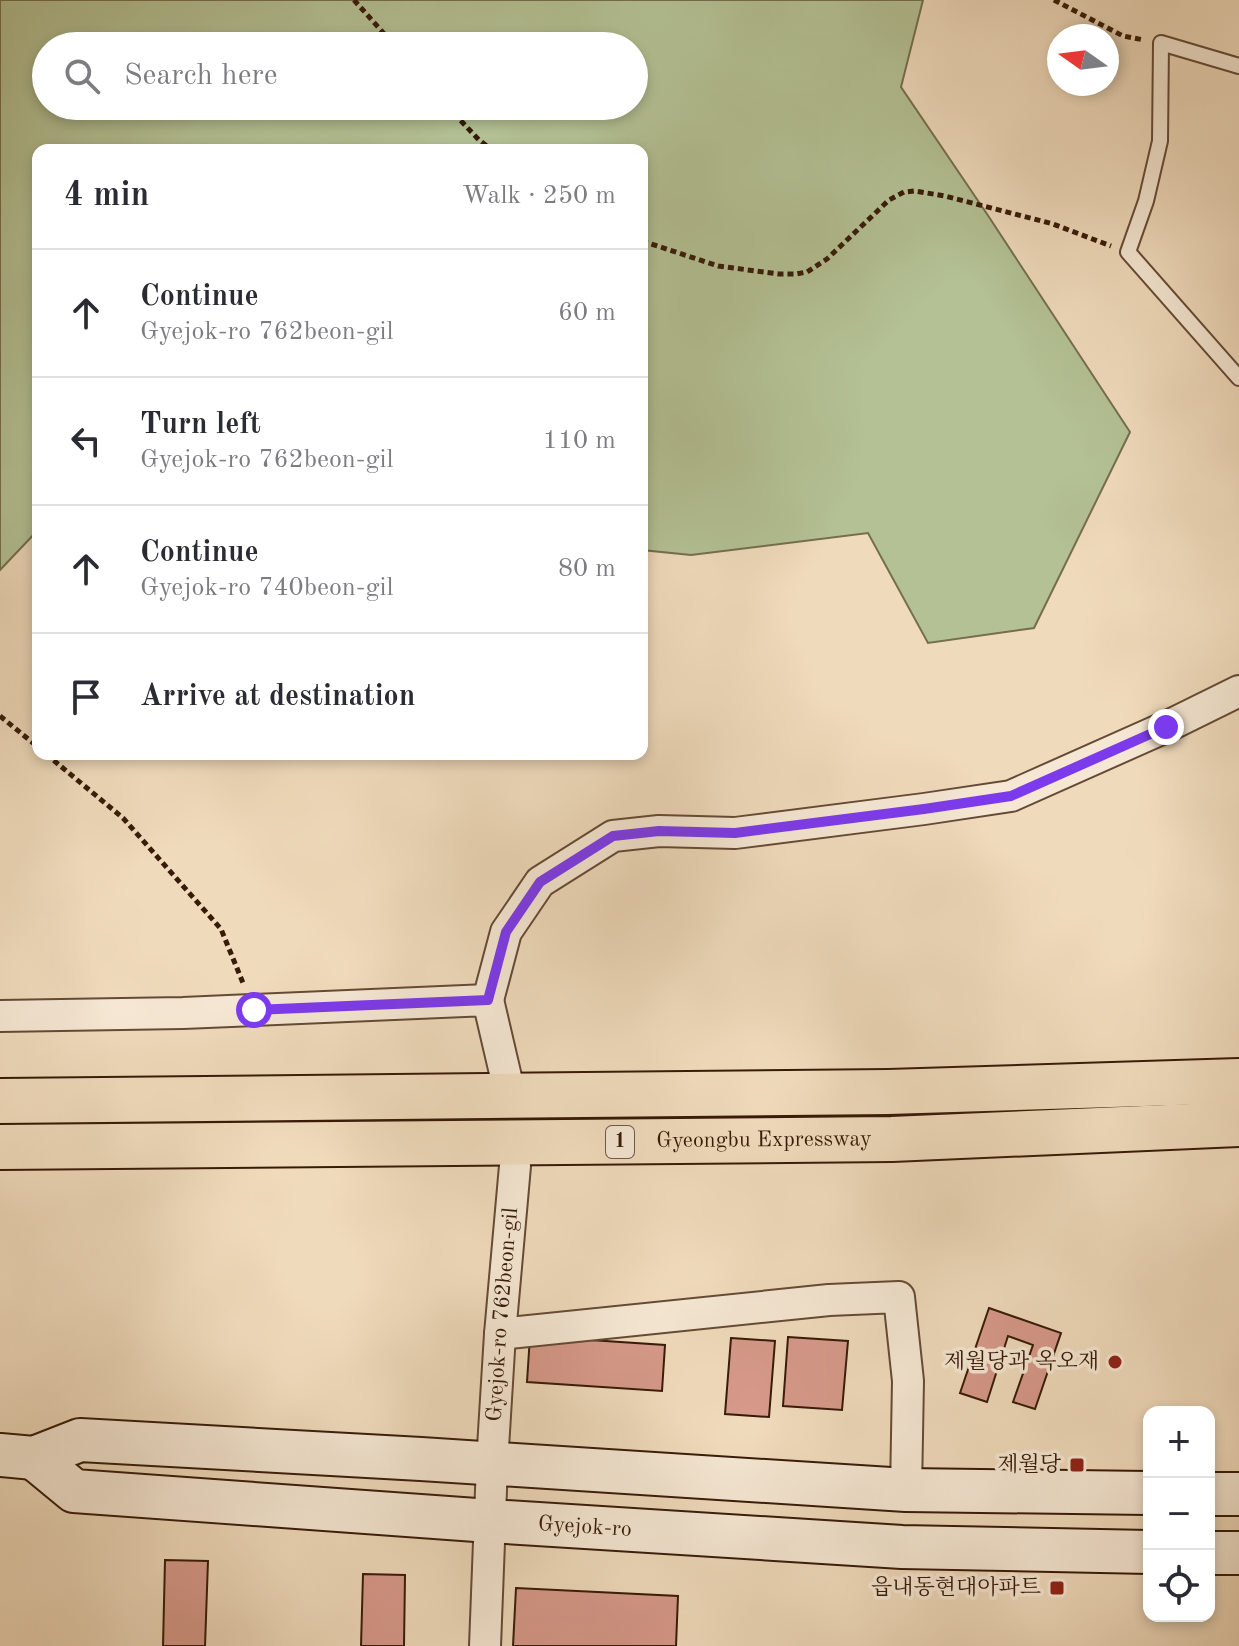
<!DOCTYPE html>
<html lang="en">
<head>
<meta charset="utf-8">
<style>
	:root { --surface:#fff; --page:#f7f7f7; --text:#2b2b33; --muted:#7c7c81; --line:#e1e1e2 }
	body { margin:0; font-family:"Old Standard TT","Noto Serif KR",serif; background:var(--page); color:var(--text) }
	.controls { position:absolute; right:24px; bottom:24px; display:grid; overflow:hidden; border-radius:16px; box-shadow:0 4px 12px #0003 }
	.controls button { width:72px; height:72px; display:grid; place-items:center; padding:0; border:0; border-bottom:2px solid var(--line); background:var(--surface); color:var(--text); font:40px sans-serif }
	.compass { position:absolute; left:1047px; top:24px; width:72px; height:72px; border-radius:50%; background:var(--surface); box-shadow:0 4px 12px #0003; rotate:284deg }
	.stop { position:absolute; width:24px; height:24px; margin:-18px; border:6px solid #7c3aed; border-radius:50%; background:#fff }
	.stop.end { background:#7c3aed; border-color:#fff; box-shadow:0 2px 8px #0008 }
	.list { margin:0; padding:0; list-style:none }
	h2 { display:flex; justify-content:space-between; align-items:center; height:104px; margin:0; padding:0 32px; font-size:34px }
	h2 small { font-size:26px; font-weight:400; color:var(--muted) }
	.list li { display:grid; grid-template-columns:52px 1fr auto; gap:24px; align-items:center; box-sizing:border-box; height:128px; padding:0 32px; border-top:2px solid var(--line) }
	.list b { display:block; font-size:30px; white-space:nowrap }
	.list p { margin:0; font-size:26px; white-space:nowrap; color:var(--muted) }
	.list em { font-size:26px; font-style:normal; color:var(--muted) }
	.icon { flex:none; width:44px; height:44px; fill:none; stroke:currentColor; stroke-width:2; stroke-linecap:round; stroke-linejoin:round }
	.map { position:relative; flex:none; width:1239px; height:1646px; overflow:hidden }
	.search { position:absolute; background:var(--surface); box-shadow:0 4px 12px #0003; left:32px; top:32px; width:616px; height:88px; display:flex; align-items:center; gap:20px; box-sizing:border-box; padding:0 28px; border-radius:44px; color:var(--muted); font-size:30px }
	.panel { position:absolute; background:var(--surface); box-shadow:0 4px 12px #0003; left:32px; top:144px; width:616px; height:616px; border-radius:16px }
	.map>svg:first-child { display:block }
</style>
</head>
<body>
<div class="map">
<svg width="1239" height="1646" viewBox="0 0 1239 1646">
	<rect width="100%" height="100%" fill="#efdabb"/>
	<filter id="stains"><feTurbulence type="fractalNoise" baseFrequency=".0025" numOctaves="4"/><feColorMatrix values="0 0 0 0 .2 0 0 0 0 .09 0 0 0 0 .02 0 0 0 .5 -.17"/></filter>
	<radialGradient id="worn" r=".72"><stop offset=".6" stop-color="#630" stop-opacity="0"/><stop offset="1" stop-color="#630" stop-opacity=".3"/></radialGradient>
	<path fill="#b3c194" stroke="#756e4e" stroke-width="2" fill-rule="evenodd" d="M 0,0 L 923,0 L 901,87 L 987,214 L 1130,432 L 1034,628 L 928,643 L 868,533 L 691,555 L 642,550 L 642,150 L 38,150 L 38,530 L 0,570 ZM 46,46 L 634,46 L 634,106 L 46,106 Z"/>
	<path fill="#d6998a" stroke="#371a08" stroke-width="2" d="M 989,1308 L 1061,1333 L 1035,1409 L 1013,1402 L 1033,1345 L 1008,1336 L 987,1402 L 960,1393 Z
		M 530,1336 L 665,1345 L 662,1391 L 527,1382 Z
		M 788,1337 L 848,1341 L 842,1410 L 783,1406 Z
		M 731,1338 L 775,1341 L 769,1417 L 725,1414 Z
		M 165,1560 L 208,1561 L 205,1646 L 163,1646 Z
		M 363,1574 L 405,1575 L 404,1646 L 361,1646 Z
		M 516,1588 L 678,1596 L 676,1646 L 513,1646 Z"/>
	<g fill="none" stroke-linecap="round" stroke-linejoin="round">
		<defs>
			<path id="service" d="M 1239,66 L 1161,43 L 1160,141 L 1146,201 L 1128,252 L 1239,378"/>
			<g id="minor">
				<path d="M 488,1000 L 506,932 L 540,882 L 613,836 L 659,831 L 735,833 L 924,809 L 1011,796 L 1166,727 L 1239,691"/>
				<path d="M 0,1016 L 183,1013 L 488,1000 L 509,1090"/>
				<path d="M 500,1334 L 829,1300 L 899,1297 L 908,1381 L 906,1490"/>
				<path id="s1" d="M 485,1646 L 492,1464 L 500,1334 L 515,1166"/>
			</g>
			<g id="secondary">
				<path d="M 0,1455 L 34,1458 L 80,1440 L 421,1459 L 906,1490 L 1149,1493"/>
				<path id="s2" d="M 34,1458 L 74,1491 L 490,1521 L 902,1547 L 1149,1552"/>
				<path d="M 1209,1494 L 1239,1494"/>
				<path d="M 1209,1553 L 1239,1553"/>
			</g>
			<g id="motorway">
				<path d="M 0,1101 L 888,1092 L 1239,1081"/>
				<path id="s3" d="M 0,1147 L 892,1139 L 1239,1124"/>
			</g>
		</defs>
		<use href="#service" stroke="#654a35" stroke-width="18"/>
		<use href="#minor" stroke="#654a35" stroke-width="34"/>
		<use href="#secondary" stroke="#371a08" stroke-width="46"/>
		<use href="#motorway" stroke="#371a08" stroke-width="48"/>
		<path stroke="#371a08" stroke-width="5" stroke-dasharray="6 4" stroke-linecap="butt" d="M 354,0 L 395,46
			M 1054,0 L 1123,36 L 1144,40
			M 447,106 L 479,140 L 492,150
			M 642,241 L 718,266 L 779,274 L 796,274 L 807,272 L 827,259 L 889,200 L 904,192 L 915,191 L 945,196 L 1053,224 L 1111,246
			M 0,716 L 38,747
			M 46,754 L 123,818 L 221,929 L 243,983"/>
		<use href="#service" stroke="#f5e7d3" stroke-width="14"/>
		<use href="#minor" stroke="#f5e7d3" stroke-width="30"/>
		<use href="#secondary" stroke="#f5e7d3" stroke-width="42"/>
		<use href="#motorway" stroke="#efdabb" stroke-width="44"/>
	</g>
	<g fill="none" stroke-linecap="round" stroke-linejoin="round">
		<path stroke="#7c3aed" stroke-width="10" d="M 254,1010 L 488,1000 L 506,932 L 540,882 L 613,836 L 659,831 L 735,833 L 924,809 L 1011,796 L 1166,727"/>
	</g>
	<g fill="#8f2418" stroke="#f5e7d3" stroke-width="3">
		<circle cx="1115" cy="1362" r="8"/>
		<rect x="1069" y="1457" width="16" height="16" rx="4"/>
		<rect x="1049" y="1580" width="16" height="16" rx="4"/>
	</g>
	<g text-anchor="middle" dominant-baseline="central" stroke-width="7" stroke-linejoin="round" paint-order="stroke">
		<rect fill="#f5e7d3" stroke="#705845" stroke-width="2" x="606" y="1126" width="28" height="32" rx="6"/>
		<g font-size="20" font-weight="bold" fill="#371a08">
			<text x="620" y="1142">1</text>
		</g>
		<g font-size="22" fill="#371a08" stroke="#f5e7d3">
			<text stroke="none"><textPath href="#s3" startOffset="764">Gyeongbu Expressway</textPath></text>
			<text stroke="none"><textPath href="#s1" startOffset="332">Gyejok-ro 762beon-gil</textPath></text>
			<text stroke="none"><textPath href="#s2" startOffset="564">Gyejok-ro</textPath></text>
		</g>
		<g font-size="22" fill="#371a08" stroke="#f5e7d3" text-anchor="end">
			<text x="1099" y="1362">제월당과 옥오재</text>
			<text x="1061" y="1465">제월당</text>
			<text x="1041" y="1588">읍내동현대아파트</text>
		</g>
	</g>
	<rect width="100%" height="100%" filter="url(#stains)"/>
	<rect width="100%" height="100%" fill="url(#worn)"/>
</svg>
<div class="controls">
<button>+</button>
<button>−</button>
<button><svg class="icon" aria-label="locate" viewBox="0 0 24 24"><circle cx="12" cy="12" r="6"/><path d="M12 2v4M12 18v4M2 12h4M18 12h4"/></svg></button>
</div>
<svg class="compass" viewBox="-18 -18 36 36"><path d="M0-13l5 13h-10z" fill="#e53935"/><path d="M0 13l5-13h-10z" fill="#7c7c81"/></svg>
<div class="stop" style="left:254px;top:1010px"></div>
<div class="stop end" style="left:1166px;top:727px"></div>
<div class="search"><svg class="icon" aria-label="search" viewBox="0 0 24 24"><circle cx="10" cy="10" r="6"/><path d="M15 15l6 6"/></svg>Search here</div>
<section class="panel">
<h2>4 min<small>Walk · 250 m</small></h2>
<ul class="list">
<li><svg class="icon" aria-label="ahead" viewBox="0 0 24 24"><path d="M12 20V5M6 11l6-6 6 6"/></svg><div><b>Continue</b><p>Gyejok-ro 762beon-gil</p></div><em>60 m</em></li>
<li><svg class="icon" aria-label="left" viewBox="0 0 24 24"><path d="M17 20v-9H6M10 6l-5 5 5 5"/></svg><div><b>Turn left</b><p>Gyejok-ro 762beon-gil</p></div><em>110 m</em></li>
<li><svg class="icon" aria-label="ahead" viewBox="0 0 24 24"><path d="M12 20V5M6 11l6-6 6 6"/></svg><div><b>Continue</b><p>Gyejok-ro 740beon-gil</p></div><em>80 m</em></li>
<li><svg class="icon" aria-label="arrive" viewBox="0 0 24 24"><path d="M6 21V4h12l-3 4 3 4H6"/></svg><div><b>Arrive at destination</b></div></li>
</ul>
</section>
</div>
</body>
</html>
